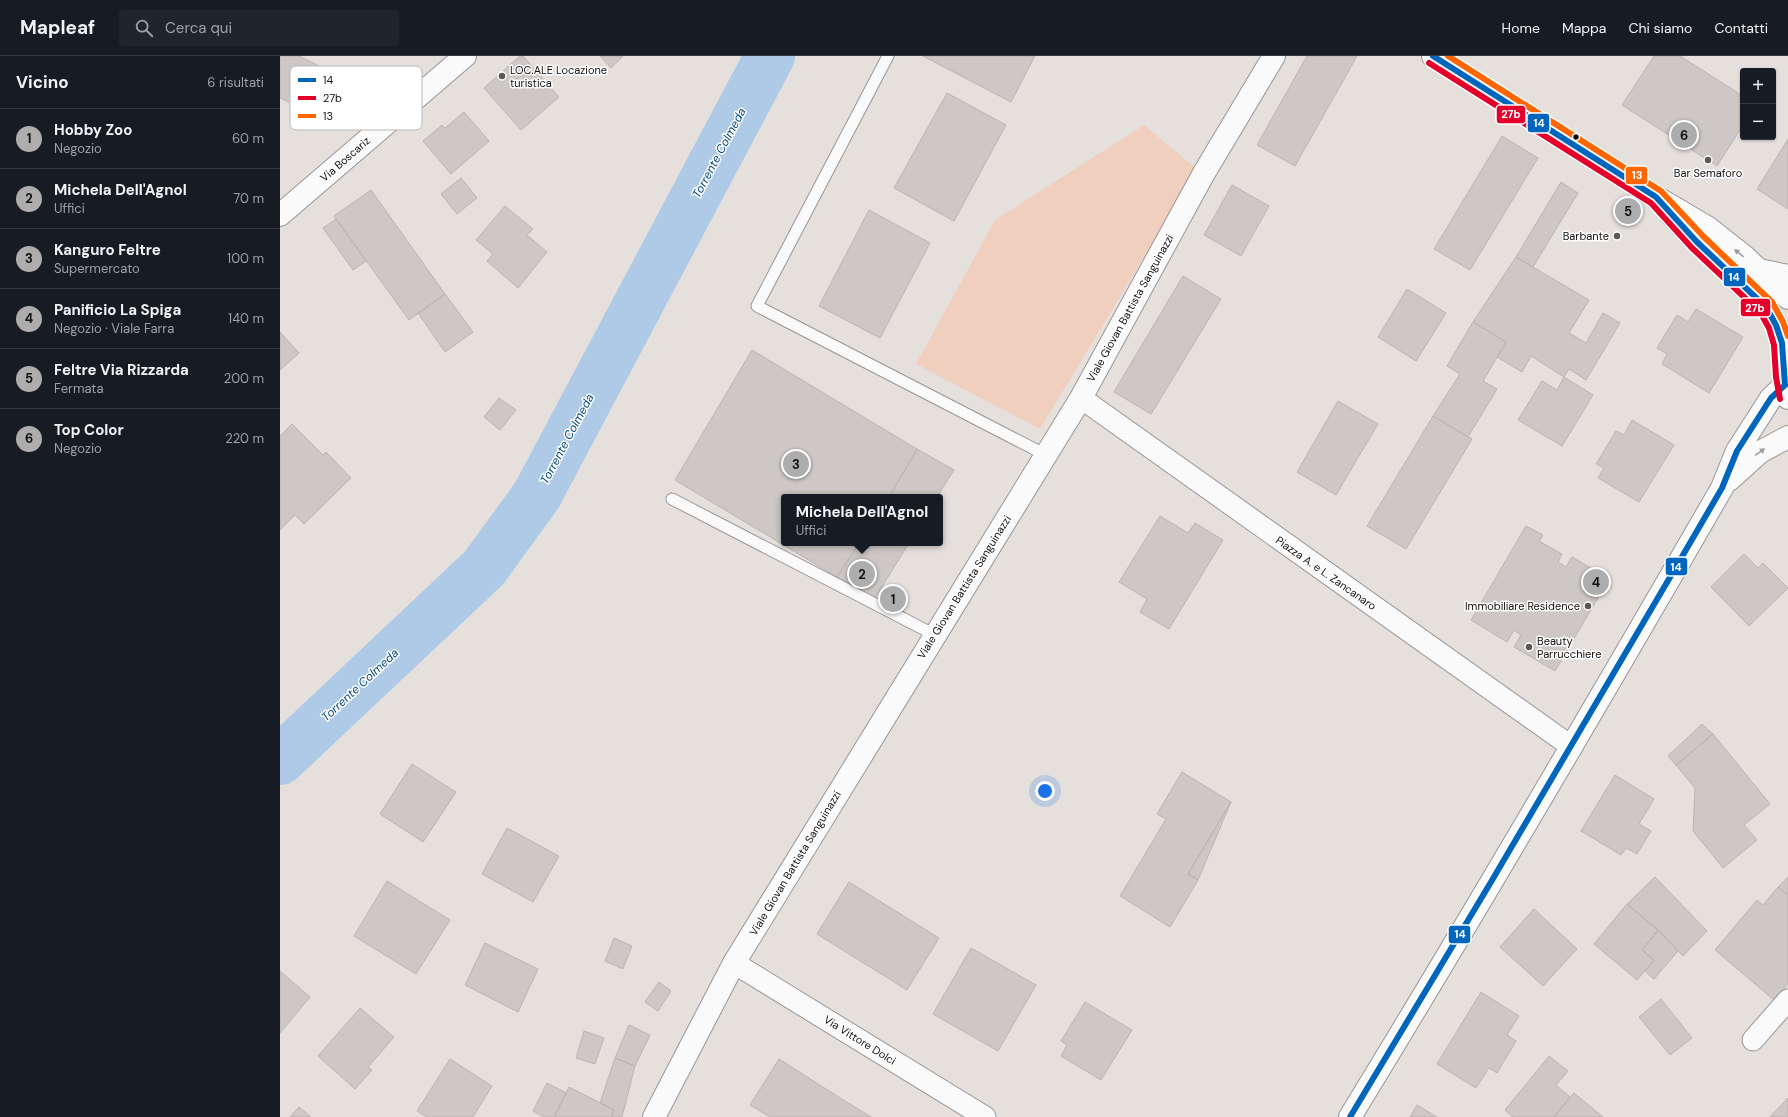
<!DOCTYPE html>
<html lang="it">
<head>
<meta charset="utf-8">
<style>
	:root { --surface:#171b24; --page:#20242c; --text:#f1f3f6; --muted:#9ea1a6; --line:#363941; --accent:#aeadae }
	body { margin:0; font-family:"DM Sans",sans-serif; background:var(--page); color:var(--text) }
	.controls { position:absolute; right:12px; top:12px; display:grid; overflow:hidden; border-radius:4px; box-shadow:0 1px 3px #0004 }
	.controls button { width:36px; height:36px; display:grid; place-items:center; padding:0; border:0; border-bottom:1px solid var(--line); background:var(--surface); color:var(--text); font:20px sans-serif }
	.you { position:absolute; left:765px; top:735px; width:14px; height:14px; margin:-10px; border:3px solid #fff; border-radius:50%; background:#1a73e8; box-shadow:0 0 0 6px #1a73e833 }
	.badge { display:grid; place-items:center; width:26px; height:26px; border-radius:50%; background:var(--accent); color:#111; font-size:13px; font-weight:700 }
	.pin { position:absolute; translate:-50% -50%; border:2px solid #fff; box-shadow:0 1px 4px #0006 }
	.popup { position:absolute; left:501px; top:438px; width:162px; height:52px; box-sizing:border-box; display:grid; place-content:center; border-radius:4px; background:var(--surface); filter:drop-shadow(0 1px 3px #0005); font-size:13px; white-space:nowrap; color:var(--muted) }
	.popup b { font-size:15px; color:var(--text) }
	.popup::after { content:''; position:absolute; left:50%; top:100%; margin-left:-8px; border:8px solid transparent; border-top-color:var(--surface) }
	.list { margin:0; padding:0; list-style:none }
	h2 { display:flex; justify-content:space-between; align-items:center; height:52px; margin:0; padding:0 16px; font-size:17px }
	h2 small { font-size:13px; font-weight:400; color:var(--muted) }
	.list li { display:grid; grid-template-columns:26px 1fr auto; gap:12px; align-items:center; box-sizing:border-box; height:60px; padding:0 16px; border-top:1px solid var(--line) }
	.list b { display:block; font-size:15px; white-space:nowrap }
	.list p { margin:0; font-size:13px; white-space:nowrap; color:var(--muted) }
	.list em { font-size:13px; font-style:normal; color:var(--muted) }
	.icon { flex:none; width:22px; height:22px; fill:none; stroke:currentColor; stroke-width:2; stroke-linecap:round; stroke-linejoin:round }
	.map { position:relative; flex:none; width:1508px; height:1061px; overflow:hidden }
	header { display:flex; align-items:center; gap:24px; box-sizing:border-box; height:56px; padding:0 20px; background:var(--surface); border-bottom:1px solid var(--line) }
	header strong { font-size:19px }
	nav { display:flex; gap:22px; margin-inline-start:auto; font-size:14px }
	.search { width:280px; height:36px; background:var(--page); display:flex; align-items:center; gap:10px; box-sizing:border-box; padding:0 14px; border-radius:4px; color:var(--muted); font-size:15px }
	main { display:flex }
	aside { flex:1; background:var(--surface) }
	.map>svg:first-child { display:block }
</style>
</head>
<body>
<header>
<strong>Mapleaf</strong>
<div class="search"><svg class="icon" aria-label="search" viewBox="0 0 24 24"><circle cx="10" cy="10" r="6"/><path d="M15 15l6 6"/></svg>Cerca qui</div>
<nav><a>Home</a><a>Mappa</a><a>Chi siamo</a><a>Contatti</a></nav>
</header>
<main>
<aside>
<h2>Vicino<small>6 risultati</small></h2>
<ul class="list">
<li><span class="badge">1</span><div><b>Hobby Zoo</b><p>Negozio</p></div><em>60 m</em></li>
<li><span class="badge">2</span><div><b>Michela Dell'Agnol</b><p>Uffici</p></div><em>70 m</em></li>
<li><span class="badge">3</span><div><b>Kanguro Feltre</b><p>Supermercato</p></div><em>100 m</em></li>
<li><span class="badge">4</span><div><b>Panificio La Spiga</b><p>Negozio · Viale Farra</p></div><em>140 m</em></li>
<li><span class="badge">5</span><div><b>Feltre Via Rizzarda</b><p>Fermata</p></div><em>200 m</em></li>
<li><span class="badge">6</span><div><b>Top Color</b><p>Negozio</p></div><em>220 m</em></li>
</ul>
</aside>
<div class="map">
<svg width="1508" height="1061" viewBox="0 0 1508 1061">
	<rect width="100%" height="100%" fill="#e6e0dd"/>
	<path fill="#f0cfbe" d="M 864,69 L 917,113 L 760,373 L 636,308 L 715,164 Z"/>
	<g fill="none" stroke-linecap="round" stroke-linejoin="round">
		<path stroke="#aecae7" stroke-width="50" d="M 0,704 L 204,512 L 257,439 L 490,0"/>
	</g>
	<path fill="#cdc8c6" stroke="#b9b5b2" d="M 0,0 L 19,0 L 80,30 L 60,71 L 0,42 Z
		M 240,0 L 243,0 L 279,41 L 241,74 L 204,32 Z
		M 320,0 L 343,0 L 331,12 Z
		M 643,0 L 755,0 L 731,46 Z
		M 1027,0 L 1077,0 L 1015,110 L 977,89 Z
		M 1374,0 L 1400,0 L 1463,40 L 1463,69 L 1437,110 L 1342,49 Z
		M 667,37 L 726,69 L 674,165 L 614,132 Z
		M 184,56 L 209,85 L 171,118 L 143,85 L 162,69 L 165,72 Z
		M 1222,80 L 1258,102 L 1190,214 L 1154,193 Z
		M 1508,83 L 1508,153 L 1477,133 Z
		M 181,122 L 197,142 L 177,158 L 161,138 Z
		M 1281,126 L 1298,137 L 1253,211 L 1236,201 Z
		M 952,129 L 989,150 L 961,200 L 924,179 Z
		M 91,134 L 165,238 L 129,264 L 54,160 Z
		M 225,150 L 253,173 L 247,179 L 267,196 L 238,232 L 207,205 L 213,198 L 196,184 Z
		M 589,154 L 650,187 L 600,282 L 539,250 Z
		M 56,163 L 86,205 L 73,214 L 43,172 Z
		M 1236,201 L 1309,244 L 1289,277 L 1306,287 L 1323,257 L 1340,267 L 1306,324 L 1289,313 L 1284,321 L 1251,300 L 1242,316 L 1217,301 L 1226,286 L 1193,266 Z
		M 903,220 L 941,243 L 871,358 L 834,336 Z
		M 1127,233 L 1166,257 L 1136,305 L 1098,281 Z
		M 165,238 L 193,276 L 165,296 L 138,257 Z
		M 1416,253 L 1463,281 L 1429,337 L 1382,308 L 1387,298 L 1377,292 L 1397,259 L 1408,266 Z
		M 1193,266 L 1226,286 L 1203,325 L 1217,333 L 1188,381 L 1153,360 L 1180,318 L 1167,310 Z
		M 0,276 L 19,297 L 0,314 Z
		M 472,294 L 637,393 L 609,441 L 504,441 L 504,487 L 579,487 L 557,521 L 395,424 Z
		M 1284,321 L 1313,339 L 1282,390 L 1238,364 L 1262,325 L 1277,334 Z
		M 219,342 L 236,354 L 220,374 L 204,361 Z
		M 1058,345 L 1098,368 L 1056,439 L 1017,416 Z
		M 1153,360 L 1192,383 L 1126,493 L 1087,470 Z
		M 1352,364 L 1394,389 L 1359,446 L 1318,422 L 1324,412 L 1316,408 L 1336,375 L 1344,379 Z
		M 12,368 L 43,399 L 46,396 L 71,422 L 24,468 L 15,459 L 0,474 L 0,380 Z
		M 637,393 L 674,414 L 657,441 L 609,441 Z
		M 880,460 L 908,477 L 915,467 L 943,484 L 889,573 L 860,556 L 867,543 L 839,526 Z
		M 1246,470 L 1263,479 L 1259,485 L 1282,498 L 1278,506 L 1286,511 L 1292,501 L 1329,523 L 1275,615 L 1234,591 L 1241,579 L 1234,574 L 1227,586 L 1191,564 Z
		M 579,487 L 629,487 L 595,542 L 557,521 Z
		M 1464,498 L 1478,512 L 1483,507 L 1508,532 L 1469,570 L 1431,531 Z
		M 1422,668 L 1433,678 L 1396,709 L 1388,700 Z
		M 1433,678 L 1490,748 L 1464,769 L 1477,784 L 1443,812 L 1413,775 L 1415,732 L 1396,709 Z
		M 132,708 L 176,736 L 143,786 L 100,758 Z
		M 902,716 L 951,746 L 908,818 L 918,824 L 890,871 L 840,840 L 886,763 L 877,758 Z
		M 1335,719 L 1374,743 L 1359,768 L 1371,775 L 1357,798 L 1346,792 L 1341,799 L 1301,775 Z
		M 951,746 L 918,824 L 908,818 Z
		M 227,772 L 279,800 L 253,846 L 202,818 Z
		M 1375,821 L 1427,875 L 1403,900 L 1378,874 L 1347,848 Z
		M 1508,821 L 1508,839 L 1498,831 Z
		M 107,825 L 170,864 L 136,918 L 74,880 Z
		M 569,826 L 659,882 L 627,934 L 537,878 Z
		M 1498,831 L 1508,839 L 1508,928 L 1494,944 L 1435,894 L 1477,844 L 1483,849 Z
		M 1347,848 L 1378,874 L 1362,894 L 1374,904 L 1357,924 L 1314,888 Z
		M 1254,853 L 1297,893 L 1263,930 L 1220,891 Z
		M 1378,874 L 1398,895 L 1374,923 L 1365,915 L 1374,904 L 1362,894 Z
		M 334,882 L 352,890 L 343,913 L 325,905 Z
		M 205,887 L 258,913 L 238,956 L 185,929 Z
		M 691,892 L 756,929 L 718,995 L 653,958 Z
		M 0,915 L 30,941 L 0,977 Z
		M 379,926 L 391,935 L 378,955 L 365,946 Z
		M 1201,936 L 1239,960 L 1227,979 L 1236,985 L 1217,1017 L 1209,1012 L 1196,1032 L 1157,1008 Z
		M 1381,943 L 1412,982 L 1390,999 L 1359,961 Z
		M 805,946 L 852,974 L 821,1024 L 781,1000 L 787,989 L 781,985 Z
		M 80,952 L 114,981 L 88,1011 L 92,1014 L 75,1033 L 38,1000 Z
		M 349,969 L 370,979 L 355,1010 L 335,1002 Z
		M 304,975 L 324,982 L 315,1008 L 296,1002 Z
		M 1269,1000 L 1288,1015 L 1276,1029 L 1290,1041 L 1274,1061 L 1233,1061 L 1225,1054 Z
		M 335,1002 L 355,1010 L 342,1061 L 331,1061 L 334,1054 L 320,1047 Z
		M 170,1003 L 212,1030 L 193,1061 L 147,1061 L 137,1055 Z
		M 499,1003 L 557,1040 L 591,1061 L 490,1061 L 470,1049 Z
		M 267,1027 L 286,1037 L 274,1061 L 264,1061 L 253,1055 Z
		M 289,1031 L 334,1054 L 331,1061 L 274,1061 Z
		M 1294,1037 L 1323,1061 L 1274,1061 Z
		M 1508,1042 L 1508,1061 L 1490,1061 Z
		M 1137,1049 L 1157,1061 L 1130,1061 Z
		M 19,1051 L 31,1061 L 10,1061 Z"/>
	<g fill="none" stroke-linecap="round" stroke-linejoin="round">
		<defs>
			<path id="lane" d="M 608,0 L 477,250 L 766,399
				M 392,443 L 655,579"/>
			<path id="street" d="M 801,342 L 1292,691
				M 454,907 L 705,1061
				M 1473,984 L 1508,944"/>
			<path id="secondary" d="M 0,159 L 185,0
				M 1479,214 L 1508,220
				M 1449,424 L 1480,396 L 1508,381
				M 374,1061 L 454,907 L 801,342 L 924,117 L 994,0
				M 1070,1061 C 1197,853 1320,643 1442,432 L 1457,395 L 1491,342 L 1505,329"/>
			<path id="primary" d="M 1153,0 L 1376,141 L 1427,171 L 1465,201 L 1508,242
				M 1390,157 L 1417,186 L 1486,251 L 1496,269 L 1502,287 L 1504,321 L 1508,342"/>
		</defs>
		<use href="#lane" stroke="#9a9593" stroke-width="13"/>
		<use href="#street" stroke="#9a9593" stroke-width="23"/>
		<use href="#secondary" stroke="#9a9593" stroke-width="24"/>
		<use href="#primary" stroke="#9a9593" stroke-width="24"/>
		<use href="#lane" stroke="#fbfafa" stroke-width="11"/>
		<use href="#street" stroke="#fbfafa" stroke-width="21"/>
		<use href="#secondary" stroke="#fbfafa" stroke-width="22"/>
		<use href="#primary" stroke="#fbfafa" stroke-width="22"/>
		<defs>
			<path id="bus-1" d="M 1153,0 L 1376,141 L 1417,186 L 1486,251 L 1496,269 L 1502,287 L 1505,329
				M 1070,1061 L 1211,826 L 1396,511 L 1442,432 L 1457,395 L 1491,342 L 1505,329"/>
			<path id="bus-2" d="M 1149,7 L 1371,147 L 1412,192 L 1480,256 L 1489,272 L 1494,289 L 1496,321 L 1500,343"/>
			<path id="bus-3" d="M 1168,0 L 1381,135 L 1423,180 L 1492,246 L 1503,266 L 1508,280"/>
		</defs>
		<use href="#bus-1" stroke="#fff" stroke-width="9"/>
		<use href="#bus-2" stroke="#fff" stroke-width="9"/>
		<use href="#bus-3" stroke="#fff" stroke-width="9"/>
		<use href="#bus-1" stroke="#0065bd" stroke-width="6"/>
		<use href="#bus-2" stroke="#e4002b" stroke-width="6"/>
		<use href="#bus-3" stroke="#f60" stroke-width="6"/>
	</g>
	<defs><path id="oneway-solid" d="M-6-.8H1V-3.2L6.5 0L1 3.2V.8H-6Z"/></defs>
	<g fill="#9e9c9b">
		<use href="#oneway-solid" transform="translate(1459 197) rotate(-141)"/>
		<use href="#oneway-solid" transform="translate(1480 396) rotate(-35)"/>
	</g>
	<g fill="#5c5856" stroke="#fff" stroke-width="1.5">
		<circle cx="222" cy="20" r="4"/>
		<circle cx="1428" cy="104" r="4"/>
		<circle cx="1337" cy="180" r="4"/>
		<circle cx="1308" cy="550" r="4"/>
		<circle cx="1249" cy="591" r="4"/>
	</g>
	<circle fill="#120e0d" stroke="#fff" stroke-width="1.5" cx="1296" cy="81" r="3.5"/>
	<g text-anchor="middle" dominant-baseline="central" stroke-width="3" stroke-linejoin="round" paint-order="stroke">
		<g font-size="11" fill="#120e0d" stroke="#fff" text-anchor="start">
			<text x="230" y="14">LOC.ALE Locazione<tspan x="230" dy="13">turistica</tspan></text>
			<text x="1428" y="117" text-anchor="middle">Bar Semaforo</text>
			<text x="1329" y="180" text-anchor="end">Barbante</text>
			<text x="1300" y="550" text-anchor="end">Immobiliare Residence</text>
			<text x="1257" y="585">Beauty<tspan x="1257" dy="13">Parrucchiere</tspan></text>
		</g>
		<g font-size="11" fill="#120e0d" stroke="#fff">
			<text transform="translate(65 103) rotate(-41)">Via Boscariz</text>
			<text transform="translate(850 252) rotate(-61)">Viale Giovan Battista Sanguinazzi</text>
			<text transform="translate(1046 517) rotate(35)">Piazza A. e L. Zancanaro</text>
			<text transform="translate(684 531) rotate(-58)">Viale Giovan Battista Sanguinazzi</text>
			<text transform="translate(515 807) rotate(-59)">Viale Giovan Battista Sanguinazzi</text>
			<text transform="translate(580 984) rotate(32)">Via Vittore Dolci</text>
		</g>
		<g font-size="12" font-style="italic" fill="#06497d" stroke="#fff">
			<text transform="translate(439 97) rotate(-62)">Torrente Colmeda</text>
			<text transform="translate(287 383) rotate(-62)">Torrente Colmeda</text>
			<text transform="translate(80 629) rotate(-43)">Torrente Colmeda</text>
		</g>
	</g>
	<rect x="10" y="10" width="132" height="64" rx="6" fill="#fff" stroke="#b8b7b6" stroke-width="1"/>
	<rect x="18" y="22" width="18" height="4" fill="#0065bd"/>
	<rect x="18" y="40" width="18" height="4" fill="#e4002b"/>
	<rect x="18" y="58" width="18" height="4" fill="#f60"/>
	<g font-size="11" fill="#120e0d">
		<text x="43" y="28">14</text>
		<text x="43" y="46">27b</text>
		<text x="43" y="64">13</text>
	</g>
	<g stroke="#fff" stroke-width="1.5">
		<rect x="1216" y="49" width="30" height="19" rx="4" fill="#e4002b"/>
		<rect x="1247" y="57" width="23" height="20" rx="4" fill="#0065bd"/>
		<rect x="1345" y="110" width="23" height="19" rx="4" fill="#f60"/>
		<rect x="1443" y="211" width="23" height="20" rx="4" fill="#0065bd"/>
		<rect x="1460" y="242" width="31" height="19" rx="4" fill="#e4002b"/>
		<rect x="1385" y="501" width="23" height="19" rx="4" fill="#0065bd"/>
		<rect x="1168" y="869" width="23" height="19" rx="4" fill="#0065bd"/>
	</g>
	<g font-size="11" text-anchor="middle" font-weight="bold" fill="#fff">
		<text x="1231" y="62">27b</text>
		<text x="1259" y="71">14</text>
		<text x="1357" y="123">13</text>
		<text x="1454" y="225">14</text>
		<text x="1475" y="256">27b</text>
		<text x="1396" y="515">14</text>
		<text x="1180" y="882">14</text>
	</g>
</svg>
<div class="controls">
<button>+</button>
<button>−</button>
</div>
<div class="you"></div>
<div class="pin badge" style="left:613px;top:543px">1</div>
<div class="pin badge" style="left:582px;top:518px">2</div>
<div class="popup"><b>Michela Dell'Agnol</b>Uffici</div>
<div class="pin badge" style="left:516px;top:408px">3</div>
<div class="pin badge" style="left:1316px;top:526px">4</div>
<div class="pin badge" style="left:1348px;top:155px">5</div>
<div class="pin badge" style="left:1404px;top:79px">6</div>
</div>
</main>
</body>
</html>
